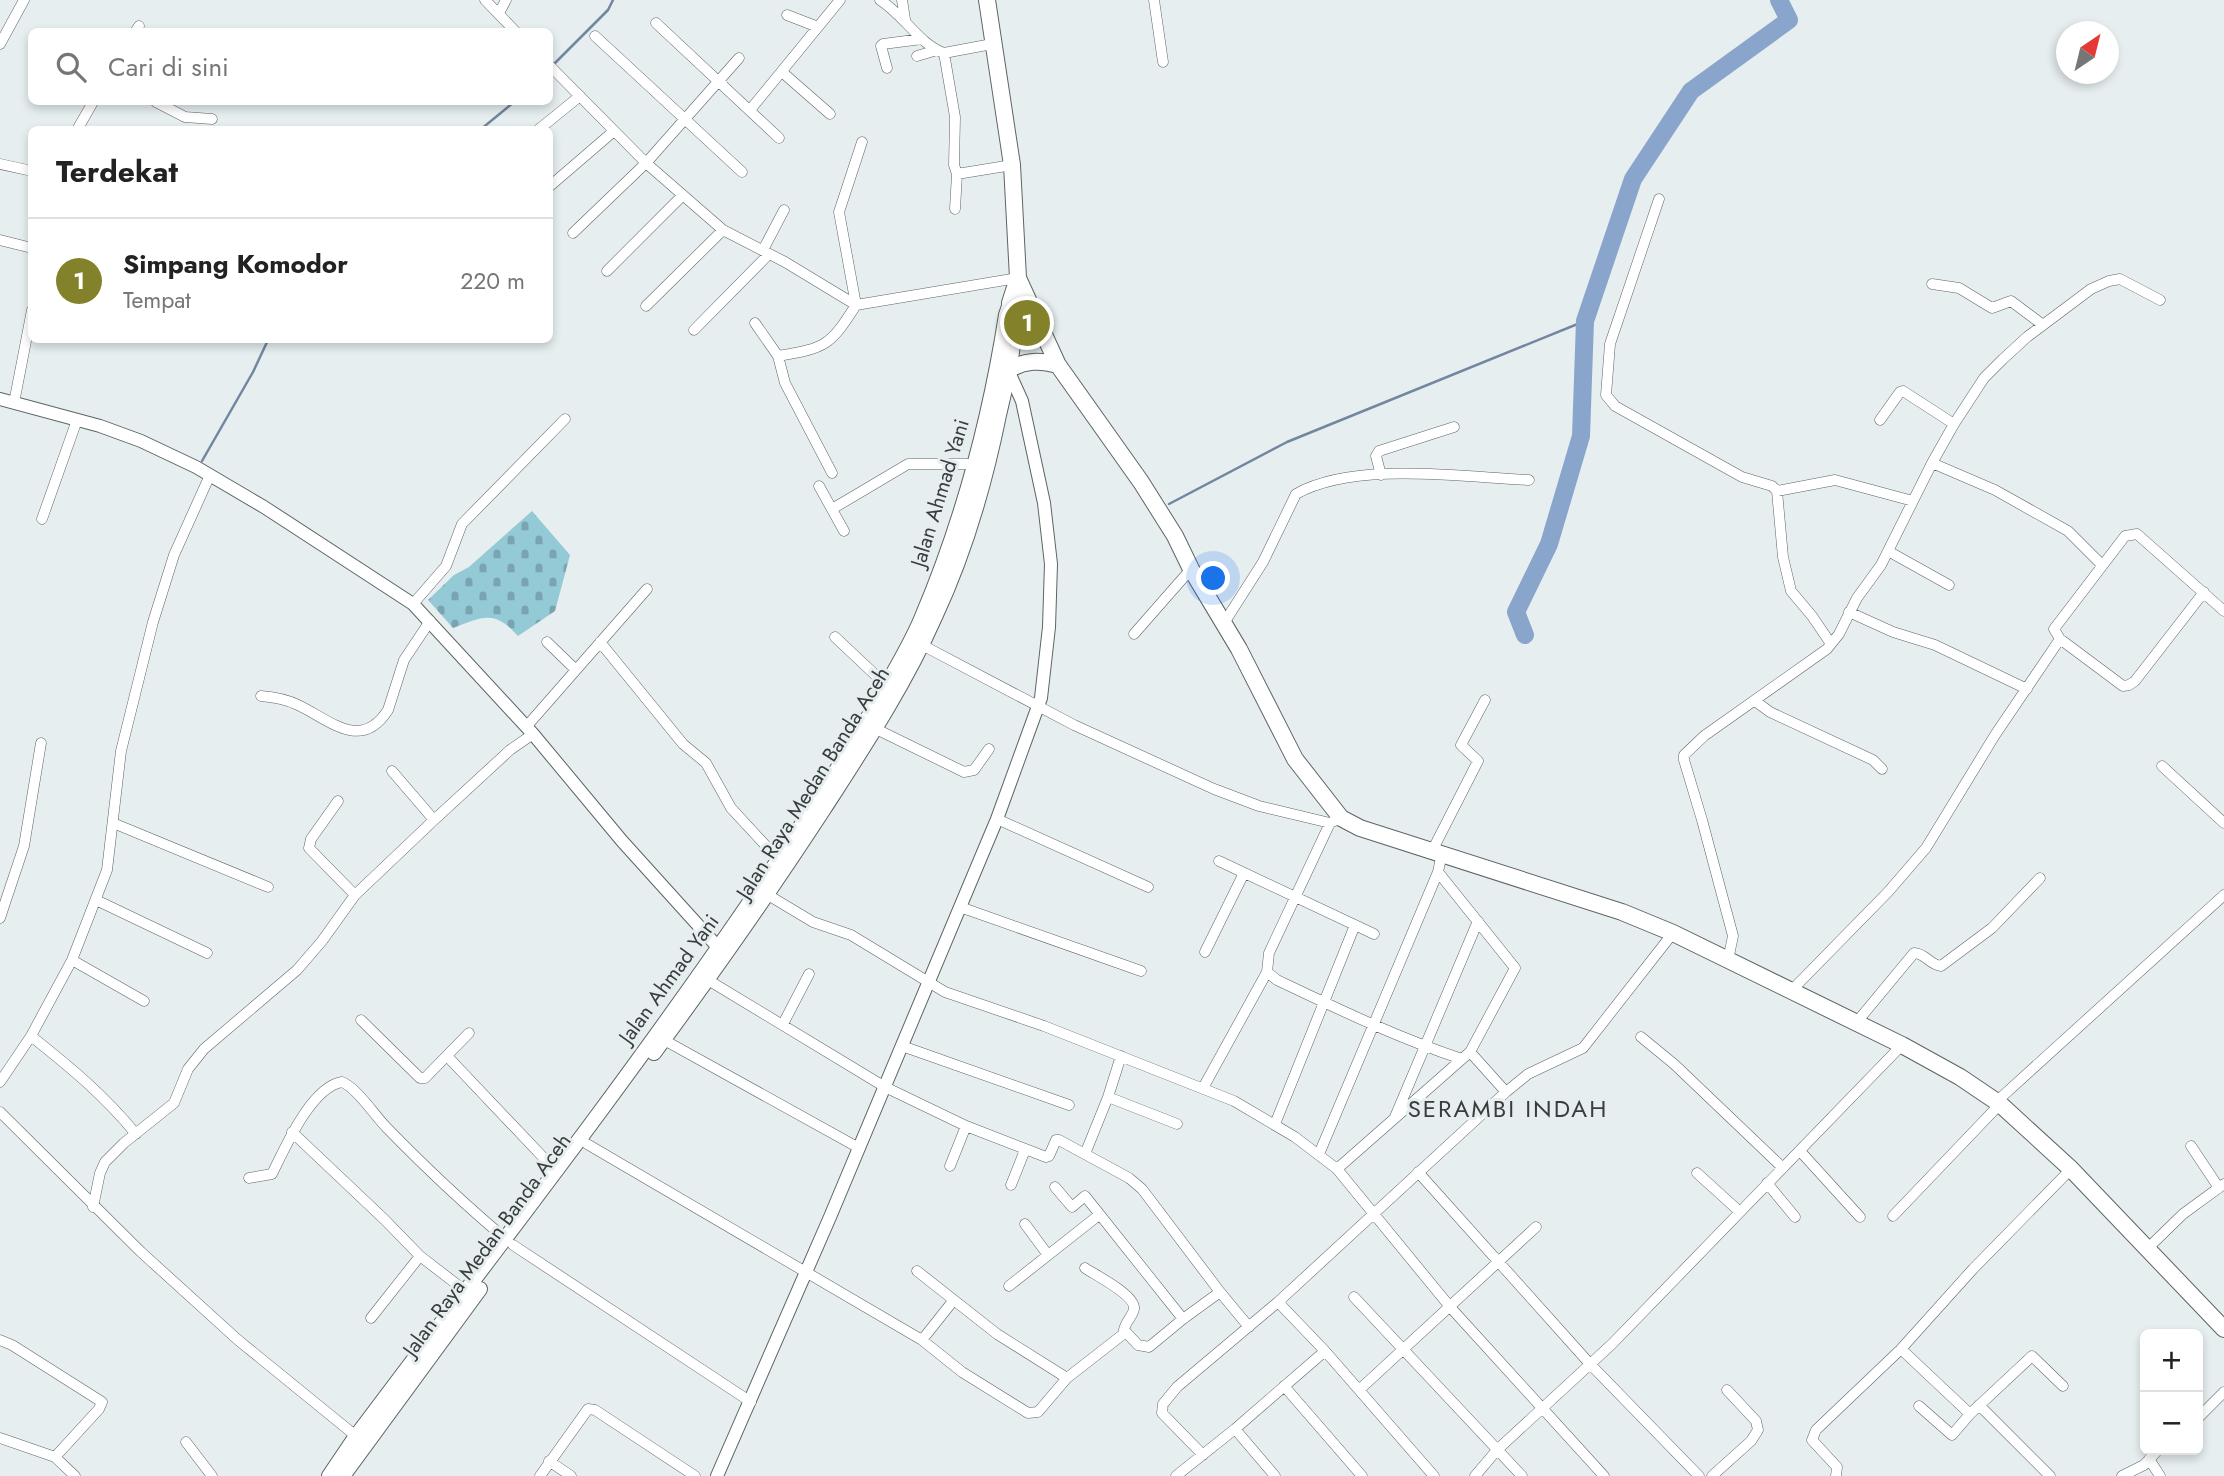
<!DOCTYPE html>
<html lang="id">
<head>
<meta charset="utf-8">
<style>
	:root { --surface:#fff; --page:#f2f2f2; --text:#222; --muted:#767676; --line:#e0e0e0; --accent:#838129 }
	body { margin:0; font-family:Jost,sans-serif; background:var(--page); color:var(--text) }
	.controls { position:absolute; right:21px; bottom:21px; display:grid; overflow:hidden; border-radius:10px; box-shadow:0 4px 10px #0003 }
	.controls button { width:63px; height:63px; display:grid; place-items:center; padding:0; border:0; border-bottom:2px solid var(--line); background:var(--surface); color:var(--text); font:35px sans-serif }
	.compass { position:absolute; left:2056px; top:21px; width:63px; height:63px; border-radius:50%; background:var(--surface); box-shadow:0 4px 10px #0003; rotate:35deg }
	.you { position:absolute; left:1214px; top:579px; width:24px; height:24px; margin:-18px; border:5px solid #fff; border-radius:50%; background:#1a73e8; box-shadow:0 0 0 10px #1a73e833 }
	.badge { display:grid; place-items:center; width:46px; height:46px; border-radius:50%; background:var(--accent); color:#fff; font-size:23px; font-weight:700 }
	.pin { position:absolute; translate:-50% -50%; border:4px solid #fff; box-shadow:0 2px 7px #0006 }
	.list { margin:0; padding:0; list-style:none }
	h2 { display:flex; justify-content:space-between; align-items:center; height:91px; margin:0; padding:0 28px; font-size:30px }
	h2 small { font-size:23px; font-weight:400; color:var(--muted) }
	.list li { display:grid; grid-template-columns:46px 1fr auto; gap:21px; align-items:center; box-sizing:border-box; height:126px; padding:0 28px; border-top:2px solid var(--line) }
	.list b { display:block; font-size:26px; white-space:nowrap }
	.list p { margin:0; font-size:23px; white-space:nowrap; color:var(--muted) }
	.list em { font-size:23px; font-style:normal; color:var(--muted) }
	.icon { flex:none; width:38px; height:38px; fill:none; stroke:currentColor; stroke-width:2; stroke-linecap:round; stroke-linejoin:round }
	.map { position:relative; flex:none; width:2224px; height:1476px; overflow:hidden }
	.search { position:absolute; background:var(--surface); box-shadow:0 4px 10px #0003; left:28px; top:28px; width:525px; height:77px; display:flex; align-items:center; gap:18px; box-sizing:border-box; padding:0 24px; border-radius:10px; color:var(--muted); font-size:26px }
	.panel { position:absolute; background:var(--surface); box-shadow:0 4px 10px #0003; left:28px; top:126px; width:525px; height:217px; border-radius:10px }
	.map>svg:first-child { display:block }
</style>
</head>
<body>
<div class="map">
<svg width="2224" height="1476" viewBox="0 0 2224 1476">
	<defs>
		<pattern id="cemetery-stones" width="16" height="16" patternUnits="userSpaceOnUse" patternTransform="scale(1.75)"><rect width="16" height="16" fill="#94c9d6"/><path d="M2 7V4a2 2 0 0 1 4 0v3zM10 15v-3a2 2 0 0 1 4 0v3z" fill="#7aa4af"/></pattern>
	</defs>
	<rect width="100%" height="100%" fill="#e6eef0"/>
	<path fill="url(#cemetery-stones)" d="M 532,511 L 570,555 L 555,611 L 518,636 C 494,609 483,617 453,628 L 428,600 L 454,575 L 469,567 Z"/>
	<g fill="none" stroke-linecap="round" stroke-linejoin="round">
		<path stroke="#7286a0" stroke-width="2.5" d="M 552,66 L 608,10 L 613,0
			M 480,130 L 514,102
			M 202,461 L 253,372 L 268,340
			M 1169,504 L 1287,442 L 1585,321"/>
		<path stroke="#8aa5cb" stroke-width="18" d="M 1525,635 L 1516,612 L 1549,544 L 1581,436 L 1585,321 L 1633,179 L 1691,91 L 1789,20 L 1779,0"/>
		<defs>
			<path id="minor" d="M 485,0 L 516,32
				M 880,0 C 904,15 920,45 944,53 L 992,44
				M 902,0 L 905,19
				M 1154,0 L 1163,62
				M 499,13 L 506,0
				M 787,15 L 818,27
				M 656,23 L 779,138
				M 135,32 L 139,26
				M 595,36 L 742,172
				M 0,44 L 24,0
				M 944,53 L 955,117 L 954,165 L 957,174 L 955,209
				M 917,56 L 937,50
				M 550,66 L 646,163 L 723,230 L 785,262 L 856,305 L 1018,278
				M 887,68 L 881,46 L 883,44 L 922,39
				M 782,72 L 830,114
				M 156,102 L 185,117 L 212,119
				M 750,110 L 840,0
				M 77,130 L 93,102
				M 538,130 L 580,96
				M 0,164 L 32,171
				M 957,174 L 1012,165
				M 550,186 L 614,131
				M 1659,199 L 1610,344 L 1606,395 L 1615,406 L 1742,477 L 1772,486 L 1777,491 L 1783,557 L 1791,591 L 1812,616 L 1831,644
				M 573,233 L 646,163 L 739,58
				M 0,240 L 32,248
				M 763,250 L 784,210
				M 607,271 L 683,195
				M 1932,284 L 1959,288 L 1992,308 L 2011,301 L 2043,325
				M 646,306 L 723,230
				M 755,323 L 778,356 L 785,383 L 832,473
				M 694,330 L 769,254
				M 778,356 C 826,348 830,346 856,305 L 839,212 L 862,142
				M 14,403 L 32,310
				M 1880,420 L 1900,392 L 1903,391 L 1954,424
				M 1932,463 L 1995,490 L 2068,531 L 2102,565
				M 1381,475 L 1376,456 L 1379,451 L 1454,427
				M 819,486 L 844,531
				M 1777,491 L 1835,480 L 1913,501
				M 832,509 L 908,464 L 974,464
				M 42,519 L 77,420
				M 1888,551 L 1949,585
				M 2204,592 L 2135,681 L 2129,685 L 2123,686 L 2060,639 L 2054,629 L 2125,536 L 2137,534 L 2224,611
				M 413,604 L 446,566 L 462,524 L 565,419
				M 1849,612 L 1893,632 L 1935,645 L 2027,689
				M 1224,623 L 1263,562 L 1296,494 C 1355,461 1462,477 1529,480
				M 1134,634 L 1191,569
				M 835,637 L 886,685
				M 547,642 L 576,670
				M 600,642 L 683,744 L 706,763 L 731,808 L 779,860
				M 922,645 L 1074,725 L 1214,789 L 1259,806 L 1330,823 L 1341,818
				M 261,696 C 274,697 286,699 298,705 C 330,720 361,752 388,710 L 404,660 L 430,621
				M 1755,701 L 1770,712 L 1873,760 L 1882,769
				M 526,727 L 647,589
				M 872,727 L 964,772 L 974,770 L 989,749
				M 2162,766 L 2224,823
				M 392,771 L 434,820
				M 338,801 L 311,839 L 309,848 L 355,895
				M 997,819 L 1148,887
				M 113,823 L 268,887
				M 1330,823 L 1269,953 L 1267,972 L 1277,980 C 1338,1009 1398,1038 1462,1059
				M 1432,851 L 1478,761 L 1461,745 L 1485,700
				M 1219,861 L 1374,934
				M 768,895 L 813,922 L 851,935 L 945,992 L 1044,1026 L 1234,1101 L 1295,1137 L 1337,1169 L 1451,1308 L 1604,1476
				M 96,900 L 207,953
				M 960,907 L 1141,971
				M 0,918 L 24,846 L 41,743
				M 1205,952 L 1244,873
				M 72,960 L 144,1001
				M 1728,960 L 1733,936 L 1702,820 L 1684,760 L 1684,755 L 1704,736 L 1827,649 L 1839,634 L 1857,598 L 1881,565 L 1932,463 L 1954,424 L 1984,378 L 2003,359 L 2027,337 L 2091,289 L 2109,281 L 2120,279 L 2160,300
				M 708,980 L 885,1087 L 966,1126 L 1046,1157 L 1049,1156 L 1056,1140 L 1059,1140 L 1129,1178 L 1142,1189 L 1220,1292 L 1183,1319 L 1085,1196 L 1072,1207 L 1055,1187
				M 1791,991 L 1888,892 L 1926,848 L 1995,735 L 2060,639
				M 361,1020 L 420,1078 L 425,1078 L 469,1033
				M 1856,1023 L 1914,953 C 1925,953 1930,965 1941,966 L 1992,928 L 2040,878
				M 783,1024 L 809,974
				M 31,1036 C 71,1068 103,1094 136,1134
				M 1641,1037 L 1674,1064 L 1783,1168
				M 664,1040 L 859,1148
				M 902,1046 L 1069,1105
				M 1470,1052 L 1506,1092
				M 447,1056 L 557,1172
				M 0,1082 L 31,1036 L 72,960 L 107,870 L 121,751 L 153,622 L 174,555 L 210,475
				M 1203,1088 L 1267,972
				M 1108,1097 L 1177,1124
				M 1996,1102 L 2224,895
				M 0,1112 L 141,1252 L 238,1340 L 356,1436
				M 1395,1117 L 1478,921
				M 1275,1124 L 1355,925
				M 292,1132 L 385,1220 L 420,1256 L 468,1293
				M 587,1144 L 922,1340 L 962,1372 L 1028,1413 L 1038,1412 L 1067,1378 L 1126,1332
				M 2191,1146 L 2219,1188
				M 1800,1151 L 1860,1217
				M 1085,1154 L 1108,1097 L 1121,1056
				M 1319,1154 L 1438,872 L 1442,853
				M 950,1166 L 966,1126
				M 1337,1169 L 1470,1052 L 1515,968 L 1438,872
				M 1418,1172 L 1590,1364 L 1699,1476
				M 1697,1173 L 1740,1212
				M 249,1178 L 272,1174 C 285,1148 311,1087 342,1082 C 357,1088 375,1116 387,1128 C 425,1167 464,1204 506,1239
				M 1767,1183 L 1795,1217
				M 1011,1185 L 1025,1150
				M 93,1207 L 100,1173 L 105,1162 L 124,1143 L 174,1103 L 188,1069 L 204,1049 L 297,970 L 322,941 L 355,895 L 434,820 L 510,750 L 533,734
				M 1893,1216 L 2000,1104
				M 1025,1224 L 1048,1255
				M 513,1245 L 751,1402
				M 2147,1249 L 2183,1214 L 2224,1184
				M 1085,1268 C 1095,1275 1136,1295 1134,1309 C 1133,1316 1125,1322 1124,1330 L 1138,1345 L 1149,1347 L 1183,1319
				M 917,1271 L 997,1334 L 1067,1378
				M 1009,1286 L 1099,1215
				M 1220,1292 L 1249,1327
				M 1354,1297 L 1522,1476
				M 1278,1302 L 1325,1351 L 1434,1476
				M 371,1318 L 420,1256
				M 0,1340 L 12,1345 L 102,1402 L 99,1409 L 55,1457
				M 922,1340 L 953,1301
				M 1901,1349 L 1970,1414
				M 1284,1386 L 1362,1476
				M 1359,1390 L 1536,1227
				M 1979,1405 L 2050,1476
				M 1919,1406 L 1952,1435 L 1970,1414 L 2032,1356 L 2063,1386
				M 2198,1418 L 2224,1392
				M 1235,1429 L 1275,1476
				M 0,1438 L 55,1457 L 75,1476
				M 186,1442 L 212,1476
				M 1203,1455 L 1162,1413 L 1163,1404 L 1177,1387 L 1278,1302 L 1506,1092 L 1528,1074 L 1583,1048 L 1673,933
				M 2149,1459 L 2160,1476
				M 549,1461 L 571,1476
				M 540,1476 L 588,1409 L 595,1410 L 695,1476
				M 1176,1476 L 1235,1429 L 1325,1351
				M 1475,1476 L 1497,1450 L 1612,1344 L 1902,1045
				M 1712,1476 L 1751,1441 L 1758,1430 L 1756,1421 L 1727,1390
				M 1836,1476 L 1837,1467 L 1812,1440 L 1816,1430 L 1901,1349 L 1973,1269 L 2071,1169
				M 2122,1476 L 2144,1465 L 2158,1450"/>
			<path id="tertiary" d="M 0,399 L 100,426 L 141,441 L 196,467 L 264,507 L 413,604 L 533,734 L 622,841 L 725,955"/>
			<path id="secondary" d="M 717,1476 L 830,1217 L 997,819 L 1041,698 L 1049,627 L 1051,564 L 1044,503 L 1022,401 L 1008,370"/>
			<path id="primary" d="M 654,1053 C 713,973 770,892 824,809 C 864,747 905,685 935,617 C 965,553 985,484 999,415 C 1005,389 1019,336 1012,311
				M 329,1476 L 356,1436 C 488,1260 623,1087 747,906 C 794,837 841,767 881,694 C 895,670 910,645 921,619 C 962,523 990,417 1006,315 L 1010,303
				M 343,1476 L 480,1289"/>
			<path id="trunk" d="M 987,0 L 1012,165 L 1018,278 L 1010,303
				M 1018,278 L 1058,365 L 1141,482 L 1175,536 L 1191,569 L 1239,649 L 1295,759 L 1341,818 L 1360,828 L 1622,912 L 1673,933 L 1902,1045 L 1960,1077 L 2000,1104 L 2071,1169 L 2224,1329
				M 1008,370 C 1025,360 1040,360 1058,365"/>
		</defs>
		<use href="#minor" stroke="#5d6466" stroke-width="11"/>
		<use href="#tertiary" stroke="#5d6466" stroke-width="14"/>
		<use href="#secondary" stroke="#5d6466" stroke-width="14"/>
		<use href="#primary" stroke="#5d6466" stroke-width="16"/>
		<use href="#trunk" stroke="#5d6466" stroke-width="18"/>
		<use href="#minor" stroke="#fff" stroke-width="10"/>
		<use href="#tertiary" stroke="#fff" stroke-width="12"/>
		<use href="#secondary" stroke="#fff" stroke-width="12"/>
		<use href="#primary" stroke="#fff" stroke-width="14"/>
		<use href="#trunk" stroke="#fff" stroke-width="16"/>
	</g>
	<g text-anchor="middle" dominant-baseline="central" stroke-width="6" stroke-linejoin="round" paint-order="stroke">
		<g font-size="21" fill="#393d3d" stroke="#e6eef0">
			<text transform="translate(940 493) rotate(-73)">Jalan Ahmad Yani</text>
			<text transform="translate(813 783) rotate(-58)">Jalan Raya Medan Banda Aceh</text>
			<text transform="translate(669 979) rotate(-54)">Jalan Ahmad Yani</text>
			<text transform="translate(487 1245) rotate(-54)">Jalan Raya Medan Banda Aceh</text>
		</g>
		<g font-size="24" letter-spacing="2" fill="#393d3d" stroke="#e6eef0">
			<text x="1508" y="1108">SERAMBI INDAH</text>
		</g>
	</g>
</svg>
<div class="controls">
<button>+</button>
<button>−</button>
</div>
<svg class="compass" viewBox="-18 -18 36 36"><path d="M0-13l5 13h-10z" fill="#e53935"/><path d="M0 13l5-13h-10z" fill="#767676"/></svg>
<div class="you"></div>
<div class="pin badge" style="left:1027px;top:323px">1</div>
<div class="search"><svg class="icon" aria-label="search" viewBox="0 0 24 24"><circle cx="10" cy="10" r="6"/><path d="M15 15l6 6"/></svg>Cari di sini</div>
<section class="panel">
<h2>Terdekat<small></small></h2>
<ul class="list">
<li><span class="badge">1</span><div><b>Simpang Komodor</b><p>Tempat</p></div><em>220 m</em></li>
</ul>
</section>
</div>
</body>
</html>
